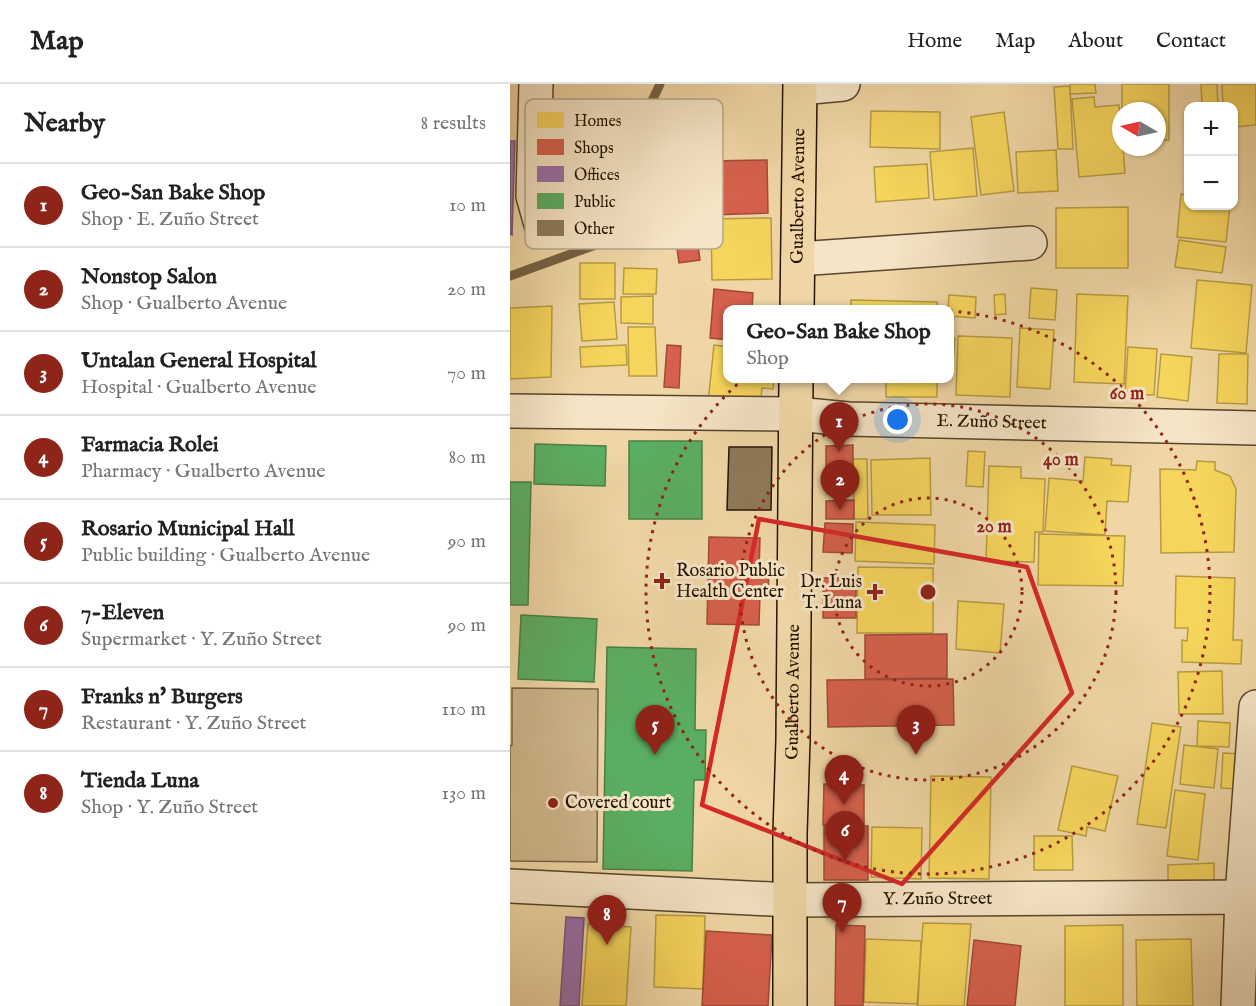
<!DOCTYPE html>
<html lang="en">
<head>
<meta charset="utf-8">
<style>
	:root { --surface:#fff; --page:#f6f6f6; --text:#222; --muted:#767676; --line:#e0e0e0; --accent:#8f2418 }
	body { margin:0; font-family:"IM FELL English",serif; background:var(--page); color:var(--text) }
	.controls { position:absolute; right:18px; top:18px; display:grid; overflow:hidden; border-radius:12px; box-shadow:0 2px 4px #0004 }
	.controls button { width:54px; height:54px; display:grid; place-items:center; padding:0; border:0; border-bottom:2px solid var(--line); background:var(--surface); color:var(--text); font:30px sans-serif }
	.compass { position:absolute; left:602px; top:18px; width:54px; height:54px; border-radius:50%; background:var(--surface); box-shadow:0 2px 4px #0004; rotate:279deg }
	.you { position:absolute; left:388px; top:336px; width:21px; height:21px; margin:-15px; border:4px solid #fff; border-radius:50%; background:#1a73e8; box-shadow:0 0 0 9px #1a73e833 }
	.badge { display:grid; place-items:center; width:39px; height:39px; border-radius:50%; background:var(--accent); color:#fff; font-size:20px; font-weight:700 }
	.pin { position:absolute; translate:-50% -50px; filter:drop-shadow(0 2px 3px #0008) }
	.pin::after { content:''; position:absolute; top:32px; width:21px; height:18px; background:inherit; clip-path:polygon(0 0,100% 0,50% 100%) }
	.popup { position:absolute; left:213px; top:221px; width:231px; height:78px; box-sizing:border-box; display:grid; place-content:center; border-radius:12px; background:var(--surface); filter:drop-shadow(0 2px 4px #0005); font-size:20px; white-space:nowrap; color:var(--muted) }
	.popup b { font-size:22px; color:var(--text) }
	.popup::after { content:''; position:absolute; left:50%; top:100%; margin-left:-12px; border:12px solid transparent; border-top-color:var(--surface) }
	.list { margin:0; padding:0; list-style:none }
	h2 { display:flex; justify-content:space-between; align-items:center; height:78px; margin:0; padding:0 24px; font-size:26px }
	h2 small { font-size:20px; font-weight:400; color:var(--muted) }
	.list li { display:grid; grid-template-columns:39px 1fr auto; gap:18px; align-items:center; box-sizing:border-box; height:84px; padding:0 24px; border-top:2px solid var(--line) }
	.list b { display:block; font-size:22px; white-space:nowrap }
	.list p { margin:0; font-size:20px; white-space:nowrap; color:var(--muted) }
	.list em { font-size:20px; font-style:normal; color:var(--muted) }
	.map { position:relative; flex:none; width:746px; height:922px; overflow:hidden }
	header { display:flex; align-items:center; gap:36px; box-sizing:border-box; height:84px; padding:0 30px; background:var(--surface); border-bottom:2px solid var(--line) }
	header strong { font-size:28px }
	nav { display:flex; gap:33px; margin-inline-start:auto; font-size:21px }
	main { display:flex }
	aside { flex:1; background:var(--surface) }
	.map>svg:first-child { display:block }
</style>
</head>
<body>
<header>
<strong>Map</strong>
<nav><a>Home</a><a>Map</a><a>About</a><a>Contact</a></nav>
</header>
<main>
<aside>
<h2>Nearby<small>8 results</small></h2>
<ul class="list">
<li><span class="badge">1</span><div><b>Geo-San Bake Shop</b><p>Shop · E. Zuño Street</p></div><em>10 m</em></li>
<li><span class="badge">2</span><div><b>Nonstop Salon</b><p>Shop · Gualberto Avenue</p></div><em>20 m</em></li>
<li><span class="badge">3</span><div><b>Untalan General Hospital</b><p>Hospital · Gualberto Avenue</p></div><em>70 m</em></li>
<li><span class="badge">4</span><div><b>Farmacia Rolei</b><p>Pharmacy · Gualberto Avenue</p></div><em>80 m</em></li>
<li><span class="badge">5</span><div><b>Rosario Municipal Hall</b><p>Public building · Gualberto Avenue</p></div><em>90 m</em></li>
<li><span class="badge">6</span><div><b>7-Eleven</b><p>Supermarket · Y. Zuño Street</p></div><em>90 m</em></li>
<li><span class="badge">7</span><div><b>Franks n' Burgers</b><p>Restaurant · Y. Zuño Street</p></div><em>110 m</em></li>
<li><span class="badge">8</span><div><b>Tienda Luna</b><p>Shop · Y. Zuño Street</p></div><em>130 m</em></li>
</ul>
</aside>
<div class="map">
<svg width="746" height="922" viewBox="0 0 746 922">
	<rect width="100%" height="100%" fill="#f0d6a6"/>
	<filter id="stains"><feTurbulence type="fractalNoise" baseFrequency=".00333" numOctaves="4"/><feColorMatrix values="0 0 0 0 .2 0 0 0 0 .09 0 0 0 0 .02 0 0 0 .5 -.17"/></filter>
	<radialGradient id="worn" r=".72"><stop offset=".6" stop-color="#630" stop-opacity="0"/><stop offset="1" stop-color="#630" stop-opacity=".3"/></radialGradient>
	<path fill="#cdb58a" stroke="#786546" stroke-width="1.5" d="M 2,604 L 88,605 L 87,778 L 0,777 L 0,662 L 2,661 Z"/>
	<path fill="#f6d55c" stroke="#b79b41" stroke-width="1.5" d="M 560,0 L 585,0 L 586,9 L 560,10 Z
		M 612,0 L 659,0 L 659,56 L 647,56 L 647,27 L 612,27 Z
		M 691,0 L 707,0 L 708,22 L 692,22 Z
		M 712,0 L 746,0 L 746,41 L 724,43 L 724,22 L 713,22 Z
		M 560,2 L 563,65 L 548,65 L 544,3 Z
		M 584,13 L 585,23 L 609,21 L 611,63 L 613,63 L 615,89 L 569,93 L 562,15 Z
		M 361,27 L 430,28 L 430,65 L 360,63 Z
		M 494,28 L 504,107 L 471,111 L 461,33 Z
		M 463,64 L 467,112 L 424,116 L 420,68 Z
		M 546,66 L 548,107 L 508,109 L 506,68 Z
		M 417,80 L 419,114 L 366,118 L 364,83 Z
		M 671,110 L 678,111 L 678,122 L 720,122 L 716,158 L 667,153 Z
		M 618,123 L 618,184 L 546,184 L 546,124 Z
		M 261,134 L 262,195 L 202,196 L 201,135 Z
		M 669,156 L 716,163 L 712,189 L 665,183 Z
		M 70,179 L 105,179 L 105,215 L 70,215 Z
		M 114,184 L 147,185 L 146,210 L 113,210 Z
		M 687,196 L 742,201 L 736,269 L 681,264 Z
		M 521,204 L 547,206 L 545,236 L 519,234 Z
		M 495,210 L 496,230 L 485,231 L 484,211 Z
		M 567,210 L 618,212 L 614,300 L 564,298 Z
		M 439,211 L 466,213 L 465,234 L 440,232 L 440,226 L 438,226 Z
		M 143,212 L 143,240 L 111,239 L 111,213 Z
		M 341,216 L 427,218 L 427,226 L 341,226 Z
		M 104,218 L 107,255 L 72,257 L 69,220 Z
		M 42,222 L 41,293 L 0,295 L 0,224 Z
		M 118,243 L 145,243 L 147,292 L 119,292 Z
		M 510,244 L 544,246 L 540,305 L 507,303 Z
		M 448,252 L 502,254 L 500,313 L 446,311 Z
		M 440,253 L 445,254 L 443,276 L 440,276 Z
		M 116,261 L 117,281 L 71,283 L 70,263 Z
		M 204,261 L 218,263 L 218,294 L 264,294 L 263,305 L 252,304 L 250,324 L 198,319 Z
		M 618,263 L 647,265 L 644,311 L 615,310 Z
		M 651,270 L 682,273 L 678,317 L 647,313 Z
		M 709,270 L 738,270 L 737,320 L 707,319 Z
		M 356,294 L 427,294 L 427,313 L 376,313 L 376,298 L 356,298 Z
		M 458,367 L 475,368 L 473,403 L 456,402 Z
		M 575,373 L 602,375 L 601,381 L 621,382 L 618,418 L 597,417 L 595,451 L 535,447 L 539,394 L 573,397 Z
		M 420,374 L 421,431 L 362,431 L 361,376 Z
		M 343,375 L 357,375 L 358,435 L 344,435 Z
		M 687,377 L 705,378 L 705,386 L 720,392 L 726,405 L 724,468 L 651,469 L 650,385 L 686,386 Z
		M 479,382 L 511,383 L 511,394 L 535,395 L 533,448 L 525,448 L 524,478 L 476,477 Z
		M 346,438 L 425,441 L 424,480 L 345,477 Z
		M 529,450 L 615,452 L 613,502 L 528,501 Z
		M 348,483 L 423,484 L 423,549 L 347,549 Z
		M 666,492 L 725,494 L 723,556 L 732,556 L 731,580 L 672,578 L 672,556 L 677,557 L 678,544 L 665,544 Z
		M 448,517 L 494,520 L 490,569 L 446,565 Z
		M 712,587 L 713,630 L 669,630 L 668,588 Z
		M 688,637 L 720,639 L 719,663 L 687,662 Z
		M 642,639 L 671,643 L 656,744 L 627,740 Z
		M 674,661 L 708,665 L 704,704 L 670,700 Z
		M 713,669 L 732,670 L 730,705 L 711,704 Z
		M 562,682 L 608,692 L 595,747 L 577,743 L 576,752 L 548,746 Z
		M 421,692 L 481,693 L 479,795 L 419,794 Z
		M 665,706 L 695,710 L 688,776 L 657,772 Z
		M 362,743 L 412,744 L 411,795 L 361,793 Z
		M 524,752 L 562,752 L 563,786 L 524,786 Z
		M 704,779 L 704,797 L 658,798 L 658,781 Z
		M 146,831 L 195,832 L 193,905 L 144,903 Z
		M 413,839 L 461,840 L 454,922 L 407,922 Z
		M 78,840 L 121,843 L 116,922 L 72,922 Z
		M 613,841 L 613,922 L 555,922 L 555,842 Z
		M 356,855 L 411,857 L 408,920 L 354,918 Z
		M 681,855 L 683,922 L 627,922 L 626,856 Z"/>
	<path fill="#d6604d" stroke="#a14a37" stroke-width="1.5" d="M 74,69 L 85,84 L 107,77 L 110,104 L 39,135 L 25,104 L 41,83 Z
		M 257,76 L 258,129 L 201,131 L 199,77 Z
		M 186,146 L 190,176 L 169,179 L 165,149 Z
		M 204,205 L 243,209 L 242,226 L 218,226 L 218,256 L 200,254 Z
		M 157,261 L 171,262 L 169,304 L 154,303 Z
		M 343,361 L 343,387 L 316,387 L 316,362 Z
		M 344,416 L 344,435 L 316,435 L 316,417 Z
		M 315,439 L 343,440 L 342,469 L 313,468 Z
		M 199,453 L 250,454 L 249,487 L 259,487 L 258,510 L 250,510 L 249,541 L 197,540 Z
		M 313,494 L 346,494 L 346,534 L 313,534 Z
		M 437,550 L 437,594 L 355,595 L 355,551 Z
		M 443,595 L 444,641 L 318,643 L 317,596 Z
		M 314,700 L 354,701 L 354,741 L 313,741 Z
		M 314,742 L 358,742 L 358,796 L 314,796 Z
		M 326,841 L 355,842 L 353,922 L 325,922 Z
		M 196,847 L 262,851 L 258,922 L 192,922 Z
		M 464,856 L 511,862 L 505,922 L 457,922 Z"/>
	<path fill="#9970ab" stroke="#765579" stroke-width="1.5" d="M 0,57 L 5,57 L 2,151 L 0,150 Z
		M 56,833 L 74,834 L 69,922 L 50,922 Z"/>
	<path fill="#5aae61" stroke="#4a8045" stroke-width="1.5" d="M 119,357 L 192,357 L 192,435 L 119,435 Z
		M 25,360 L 96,362 L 95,402 L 24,400 Z
		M 0,398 L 21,398 L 18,521 L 0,521 Z
		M 11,531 L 87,535 L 84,598 L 8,595 Z
		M 97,563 L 186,565 L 185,646 L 196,646 L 195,696 L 184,696 L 182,787 L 93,785 Z"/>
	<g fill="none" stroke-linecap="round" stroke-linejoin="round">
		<path stroke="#756144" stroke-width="9" d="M 0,192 L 105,154 L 121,145 L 130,125 L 131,50 L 141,19 L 150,0"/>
	</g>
	<path fill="#8e7958" stroke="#241503" stroke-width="1.5" d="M 219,363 L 262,363 L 261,426 L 217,426 Z"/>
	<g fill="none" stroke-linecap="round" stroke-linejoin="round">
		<defs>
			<g id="minor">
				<path d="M 26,0 L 23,112 L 32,144"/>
				<path d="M 291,4 L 333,0"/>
				<path d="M 288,175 L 520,159"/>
				<path id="s1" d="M 0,327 L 286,330 L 338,335 L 746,344"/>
				<path id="s2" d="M 0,802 L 280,816 L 746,813"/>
				<path d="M 728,922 L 732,812 L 746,623"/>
			</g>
			<g id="major">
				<path id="s3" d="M 287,226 L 290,0"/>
				<path id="s4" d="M 280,922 L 280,749 L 283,656 L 286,294"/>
			</g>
		</defs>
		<use href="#minor" stroke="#57452c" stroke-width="36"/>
		<use href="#major" stroke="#241503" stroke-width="36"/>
		<use href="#minor" stroke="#f5e4c5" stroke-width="33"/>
		<use href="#major" stroke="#f0d6a6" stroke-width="33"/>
	</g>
	<path fill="none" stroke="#d62828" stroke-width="4.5" stroke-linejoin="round" d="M 249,435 L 517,483 L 562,609 L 392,800 L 192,721 Z"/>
	<g fill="none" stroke="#8f2418" stroke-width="3" stroke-dasharray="3 6">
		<circle cx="418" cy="508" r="94"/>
		<circle cx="418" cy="508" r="188"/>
		<circle cx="418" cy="508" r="282"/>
	</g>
	<g fill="#8f2418" stroke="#f5e4c5" stroke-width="2">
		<path d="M149 488h6v6h6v6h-6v6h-6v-6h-6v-6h6z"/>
		<path d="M362 499h6v6h6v6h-6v6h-6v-6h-6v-6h6z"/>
		<circle cx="43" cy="719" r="6"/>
	</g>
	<g text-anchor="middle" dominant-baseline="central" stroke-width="6" stroke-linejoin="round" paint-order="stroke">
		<g font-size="18" fill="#241503" stroke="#f5e4c5">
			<text stroke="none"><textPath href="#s3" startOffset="114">Gualberto Avenue</textPath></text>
			<text stroke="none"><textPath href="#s1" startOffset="482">E. Zuño Street</textPath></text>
			<text stroke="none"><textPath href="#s4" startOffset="314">Gualberto Avenue</textPath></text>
			<text stroke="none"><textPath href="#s2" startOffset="428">Y. Zuño Street</textPath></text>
		</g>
		<g font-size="18" fill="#241503" stroke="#f5e4c5" text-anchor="start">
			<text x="166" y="487">Rosario Public<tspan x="166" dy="21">Health Center</tspan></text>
			<text x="352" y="498" text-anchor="end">Dr. Luis<tspan x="352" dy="21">T. Luna</tspan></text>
			<text x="55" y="719">Covered court</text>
		</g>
	</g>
	<rect x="15" y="15" width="198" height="150" rx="9" fill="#f5e4c5" stroke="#b6a68b" stroke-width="1.5"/>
	<rect x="27" y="28" width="27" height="16" fill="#f6d55c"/>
	<rect x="27" y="55" width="27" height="16" fill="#d6604d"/>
	<rect x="27" y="82" width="27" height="16" fill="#9970ab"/>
	<rect x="27" y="109" width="27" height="16" fill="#5aae61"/>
	<rect x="27" y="136" width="27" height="16" fill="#8e7958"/>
	<g font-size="16" fill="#241503">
		<text x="64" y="42">Homes</text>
		<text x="64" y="69">Shops</text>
		<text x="64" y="96">Offices</text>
		<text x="64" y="123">Public</text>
		<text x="64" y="150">Other</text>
	</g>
	<circle cx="418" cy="508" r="9" fill="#8f2418" stroke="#f5e4c5" stroke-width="3"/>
	<g font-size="18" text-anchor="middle" font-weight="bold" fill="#8f2418" stroke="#f5e4c5" stroke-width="6" stroke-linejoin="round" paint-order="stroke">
		<text x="617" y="315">60 m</text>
		<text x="551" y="381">40 m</text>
		<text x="484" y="448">20 m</text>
	</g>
	<rect width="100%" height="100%" filter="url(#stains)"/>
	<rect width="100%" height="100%" fill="url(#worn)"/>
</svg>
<div class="controls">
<button>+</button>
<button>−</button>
</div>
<svg class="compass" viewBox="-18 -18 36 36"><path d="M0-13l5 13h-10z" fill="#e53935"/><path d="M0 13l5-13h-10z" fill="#767676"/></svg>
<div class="you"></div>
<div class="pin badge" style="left:329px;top:368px">1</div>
<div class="popup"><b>Geo-San Bake Shop</b>Shop</div>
<div class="pin badge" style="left:330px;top:426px">2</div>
<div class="pin badge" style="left:406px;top:671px">3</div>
<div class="pin badge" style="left:334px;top:721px">4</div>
<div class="pin badge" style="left:145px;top:671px">5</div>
<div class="pin badge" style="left:335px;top:777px">6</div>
<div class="pin badge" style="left:332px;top:849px">7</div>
<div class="pin badge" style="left:97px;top:861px">8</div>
</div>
</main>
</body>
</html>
